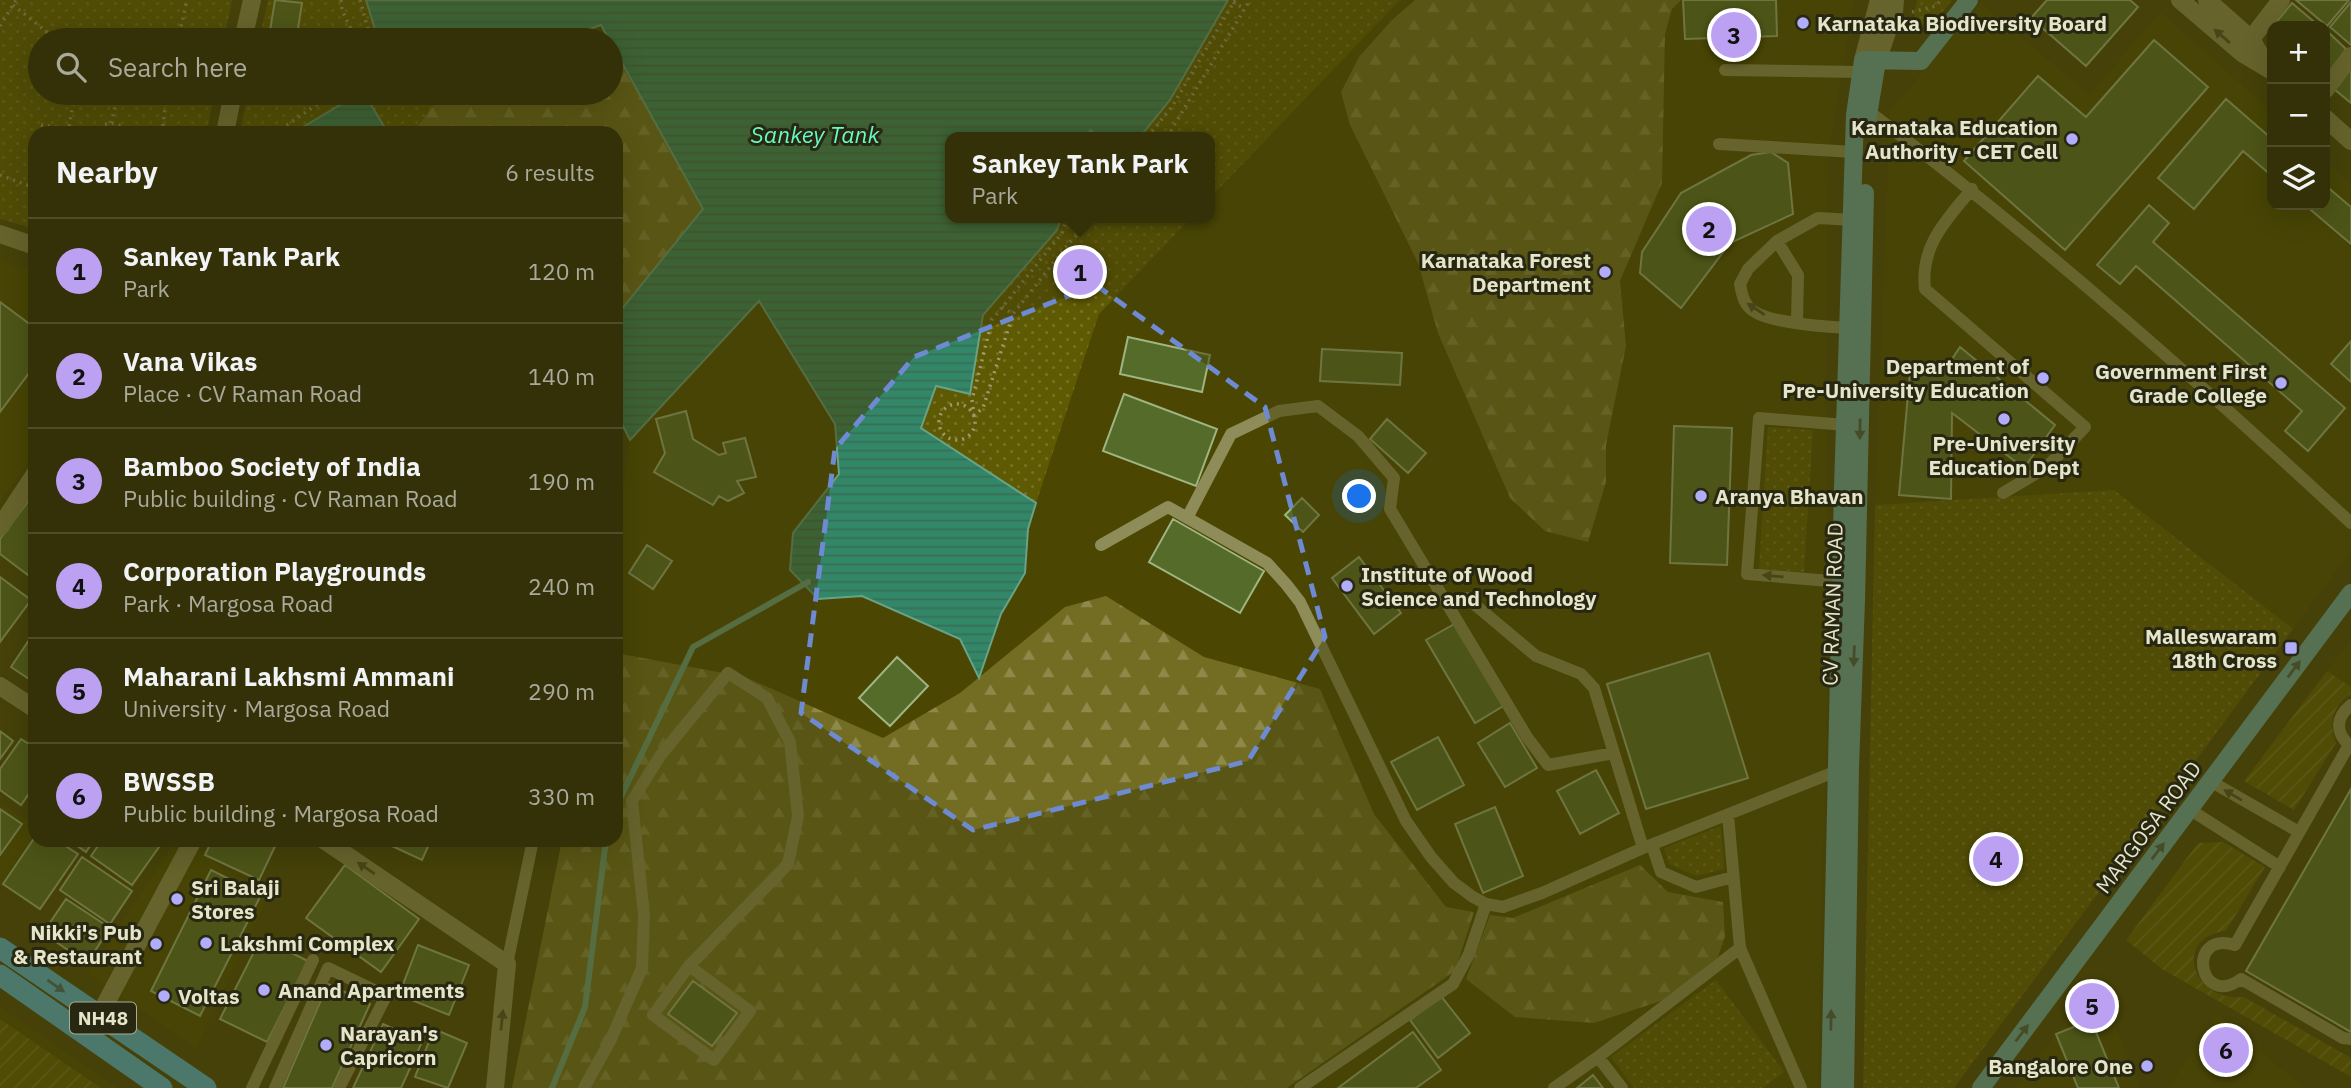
<!DOCTYPE html>
<html lang="en">
<head>
<meta charset="utf-8">
<style>
	:root { --surface:#343108; --page:#3c3912; --text:#f1f3f6; --muted:#a9a99c; --line:#4e4c29; --accent:#bca0f2 }
	body { margin:0; font-family:"IBM Plex Sans",sans-serif; background:var(--page); color:var(--text) }
	.controls { position:absolute; right:21px; top:21px; display:grid; overflow:hidden; border-radius:14px; box-shadow:0 7px 28px #0002 }
	.controls button { width:63px; height:63px; display:grid; place-items:center; padding:0; border:0; border-bottom:2px solid var(--line); background:var(--surface); color:var(--text); font:35px sans-serif }
	.you { position:absolute; left:1360px; top:497px; width:24px; height:24px; margin:-18px; border:5px solid #fff; border-radius:50%; background:#1a73e8; box-shadow:0 0 0 10px #1a73e833 }
	.badge { display:grid; place-items:center; width:46px; height:46px; border-radius:50%; background:var(--accent); color:#111; font-size:23px; font-weight:700 }
	.pin { position:absolute; translate:-50% -50%; border:4px solid #fff; box-shadow:0 2px 7px #0006 }
	.popup { position:absolute; left:945px; top:132px; width:270px; height:91px; box-sizing:border-box; display:grid; place-content:center; border-radius:14px; background:var(--surface); filter:drop-shadow(0 2px 5px #0005); font-size:23px; white-space:nowrap; color:var(--muted) }
	.popup b { font-size:26px; color:var(--text) }
	.popup::after { content:''; position:absolute; left:50%; top:100%; margin-left:-14px; border:14px solid transparent; border-top-color:var(--surface) }
	.list { margin:0; padding:0; list-style:none }
	h2 { display:flex; justify-content:space-between; align-items:center; height:91px; margin:0; padding:0 28px; font-size:30px }
	h2 small { font-size:23px; font-weight:400; color:var(--muted) }
	.list li { display:grid; grid-template-columns:46px 1fr auto; gap:21px; align-items:center; box-sizing:border-box; height:105px; padding:0 28px; border-top:2px solid var(--line) }
	.list b { display:block; font-size:26px; white-space:nowrap }
	.list p { margin:0; font-size:23px; white-space:nowrap; color:var(--muted) }
	.list em { font-size:23px; font-style:normal; color:var(--muted) }
	.icon { flex:none; width:38px; height:38px; fill:none; stroke:currentColor; stroke-width:2; stroke-linecap:round; stroke-linejoin:round }
	.map { position:relative; flex:none; width:2351px; height:1088px; overflow:hidden }
	.search { position:absolute; background:var(--surface); box-shadow:0 7px 28px #0002; left:28px; top:28px; width:595px; height:77px; display:flex; align-items:center; gap:18px; box-sizing:border-box; padding:0 24px; border-radius:38px; color:var(--muted); font-size:26px }
	.panel { position:absolute; background:var(--surface); box-shadow:0 7px 28px #0002; left:28px; top:126px; width:595px; height:721px; border-radius:21px }
	.map>svg:first-child { display:block }
</style>
</head>
<body>
<div class="map">
<svg width="2351" height="1088" viewBox="0 0 2351 1088">
	<defs>
		<pattern id="forest-firs" width="22" height="20" patternUnits="userSpaceOnUse" patternTransform="scale(1.75)"><rect width="22" height="20" fill="#726d22"/><path d="M5 1l3.5 6h-7zM16 11l3.5 6h-7z" fill="#8d894b"/></pattern>
		<pattern id="park-dots" width="8" height="8" patternUnits="userSpaceOnUse" patternTransform="scale(1.75)"><rect width="8" height="8" fill="#5e5903"/><path d="M2 2h.1M6 6h.1" fill="none" stroke="#757126" stroke-width="1.8" stroke-linecap="round"/></pattern>
		<pattern id="garden-furrows" width="10" height="10" patternUnits="userSpaceOnUse" patternTransform="scale(1.75)"><rect width="10" height="10" fill="#5e5903"/><path d="M-1 1l2-2M0 10L10 0M9 11l2-2" fill="none" stroke="#757126"/></pattern>
		<pattern id="water-rules" width="6" height="5" patternUnits="userSpaceOnUse" patternTransform="scale(1.75)"><rect width="6" height="5" fill="#328768"/><path d="M0 2.5h6" fill="none" stroke="#3a6d57"/></pattern>
	</defs>
	<rect width="100%" height="100%" fill="#45410a"/>
	<path fill="#4b4702" d="M 1400,0 L 1854,0 L 1828,160 L 1825,384 L 1829,615 L 1818,1088 L 512,1088 L 562,840 L 616,840 L 616,543 L 630,440 L 759,300 L 835,424 L 840,474 L 921,429 L 1036,503 L 1099,314 L 1191,218 L 1210,218 L 1210,198 Z
		M 1981,3 L 2090,95 L 2160,12 L 2272,112 L 2272,205 L 2325,205 L 2325,160 L 2351,184 L 2351,551 L 2293,629 L 2114,491 L 1875,505 L 1890,111 Z
		M 0,260 L 35,273 L 35,451 L 0,503 Z
		M 2351,640 L 2351,687 L 2327,671 Z
		M 0,802 L 35,826 L 35,833 L 0,886 Z
		M 177,840 L 185,840 L 267,899 L 196,1048 L 87,973 Z
		M 2097,978 L 2139,1088 L 2015,1088 L 2056,1034 Z
		M 0,1007 L 118,1088 L 0,1088 Z
		M 2216,1013 L 2304,1088 L 2169,1088 Z"/>
	<path fill="url(#forest-firs)" d="M 1415,0 L 1681,0 L 1672,9 L 1665,34 L 1662,183 L 1620,281 L 1626,346 L 1606,445 L 1606,482 L 1588,542 L 1545,531 L 1510,498 L 1438,333 L 1418,263 L 1350,125 L 1341,92 L 1359,57 L 1392,20 Z
		M 611,42 L 703,209 L 616,316 L 616,133 L 412,133 L 443,93 L 611,93 Z
		M 1106,596 L 1204,657 L 1320,689 L 1374,814 L 1446,907 L 1474,912 L 1455,971 L 1287,1088 L 512,1088 L 562,840 L 616,840 L 616,653 L 745,677 L 883,738 L 960,693 L 1065,607 Z
		M 1640,865 L 1668,892 L 1723,902 L 1725,936 L 1718,957 L 1664,1000 L 1594,1023 L 1515,1017 L 1466,979 L 1490,915 L 1513,918 Z"/>
	<path fill="url(#park-dots)" d="M 0,0 L 232,0 L 224,40 L 40,40 L 40,93 L 214,93 L 207,133 L 35,133 L 35,229 L 0,219 Z
		M 268,0 L 366,0 L 377,36 L 400,40 L 259,40 Z
		M 1228,0 L 1400,0 L 1210,198 L 1210,137 L 1140,137 L 1170,100 Z
		M 1917,0 L 1952,0 L 1930,27 L 1913,21 Z
		M 248,93 L 443,93 L 412,133 L 240,133 Z
		M 1061,218 L 1191,218 L 1099,314 L 1036,503 L 921,429 L 936,386 L 970,394 L 983,315 L 1057,230 Z
		M 1768,427 L 1813,430 L 1804,572 L 1759,569 Z
		M 2114,490 L 2293,629 L 1954,1088 L 1863,1088 L 1875,505 Z
		M 1721,826 L 1724,869 L 1696,876 L 1669,864 L 1664,848 Z
		M 1716,980 L 1784,1072 L 1763,1088 L 1634,1088 L 1611,1057 Z"/>
	<path fill="url(#garden-furrows)" d="M 2327,671 L 2351,687 L 2351,694 C 2333,705 2328,723 2336,743 L 2294,810 L 2244,781 Z
		M 2223,842 L 2265,867 L 2226,931 C 2174,936 2189,1002 2244,997 L 2351,1058 L 2351,1077 L 2162,969 L 2126,940 L 2198,843 Z
		M 0,1019 L 101,1088 L 0,1088 Z"/>
	<path fill="url(#water-rules)" stroke="#68a385" stroke-width="2" d="M 366,0 L 1228,0 L 1170,100 L 1140,137 L 1101,137 L 1090,130 L 1087,137 L 950,137 L 950,218 L 1061,218 L 1057,230 L 983,315 L 970,394 L 936,386 L 921,428 L 1036,503 L 1028,529 L 1025,573 L 1001,614 L 979,678 L 960,639 L 862,596 L 818,599 L 790,570 L 793,533 L 839,474 L 835,424 L 759,301 L 630,440 L 616,412 L 616,316 L 703,209 L 601,25 L 558,40 L 400,40 L 377,36 Z
		M 360,93 L 364,93 L 388,133 L 300,133 L 298,130 Z"/>
	<g fill="none" stroke-linecap="round" stroke-linejoin="round">
		<path stroke="#68a385" stroke-width="6" d="M 616,807 L 693,647 L 808,582
			M 552,1088 L 585,1007 L 606,840"/>
	</g>
	<path fill="#546b29" stroke="#a1b483" stroke-width="2" d="M 275,0 L 302,3 L 297,35 L 270,31 Z
		M 1683,0 L 1776,0 L 1777,36 L 1685,39 Z
		M 2047,0 L 2130,0 L 2138,7 L 2086,66 L 2031,18 Z
		M 2296,0 L 2349,0 L 2327,26 Z
		M 2351,2 L 2351,45 L 2330,27 Z
		M 2292,3 L 2319,26 L 2273,26 Z
		M 2327,31 L 2346,49 L 2326,78 L 2325,33 Z
		M 2154,40 L 2208,87 L 2065,250 L 1964,161 L 2038,76 L 2086,117 Z
		M 2351,68 L 2351,103 L 2334,89 Z
		M 2226,99 L 2272,139 L 2272,176 L 2243,151 L 2194,209 L 2158,178 Z
		M 1771,152 L 1788,163 L 1793,214 L 1730,243 L 1681,308 L 1640,273 L 1642,252 L 1681,193 L 1751,155 Z
		M 2325,185 L 2351,207 L 2351,244 L 2305,205 L 2325,205 Z
		M 2149,205 L 2169,223 L 2153,242 L 2345,408 L 2308,451 L 2285,431 L 2302,411 L 2136,266 L 2120,284 L 2097,265 Z
		M 0,302 L 35,328 L 35,365 L 0,412 Z
		M 1128,337 L 1210,355 L 1202,392 L 1120,374 Z
		M 2351,341 L 2351,382 L 2331,364 Z
		M 1960,347 L 2055,425 L 2024,468 L 1952,413 L 1951,499 L 1899,495 L 1910,372 L 1942,374 Z
		M 1322,349 L 1402,353 L 1400,385 L 1320,381 Z
		M 1124,394 L 1217,429 L 1196,486 L 1103,451 Z
		M 686,411 L 693,439 L 719,455 L 726,453 L 723,443 L 745,438 L 756,477 L 737,481 L 744,493 L 728,501 L 719,496 L 713,505 L 654,472 L 665,453 L 656,419 Z
		M 1387,419 L 1426,453 L 1408,473 L 1370,439 Z
		M 1674,426 L 1732,428 L 1727,565 L 1670,563 Z
		M 35,492 L 35,565 L 28,575 L 0,554 L 0,539 Z
		M 1302,498 L 1319,515 L 1303,532 L 1285,515 Z
		M 1173,519 L 1264,571 L 1240,613 L 1149,562 Z
		M 647,545 L 672,561 L 653,589 L 629,573 Z
		M 1359,557 L 1401,613 L 1374,634 L 1332,578 Z
		M 0,577 L 31,600 L 0,642 Z
		M 1456,623 L 1505,705 L 1475,723 L 1426,640 Z
		M 35,631 L 35,683 L 11,667 Z
		M 1709,653 L 1748,778 L 1646,809 L 1607,684 Z
		M 897,657 L 928,686 L 890,726 L 859,698 Z
		M 1510,723 L 1537,768 L 1505,787 L 1478,743 Z
		M 0,731 L 13,741 L 0,759 Z
		M 1438,737 L 1464,785 L 1417,810 L 1391,762 Z
		M 21,739 L 35,748 L 35,785 L 21,805 L 0,790 L 0,769 Z
		M 1596,770 L 1619,813 L 1580,834 L 1557,791 Z
		M 2351,789 L 2351,1032 L 2246,971 Z
		M 1495,807 L 1523,876 L 1483,893 L 1455,824 Z
		M 0,809 L 22,824 L 0,855 Z
		M 35,837 L 35,840 L 56,840 L 78,854 L 40,909 L 3,884 Z
		M 69,840 L 94,840 L 86,852 Z
		M 102,840 L 164,840 L 132,885 L 91,856 Z
		M 212,840 L 278,840 L 259,880 L 205,855 Z
		M 379,840 L 431,840 L 422,860 Z
		M 82,857 L 132,891 L 110,924 L 60,890 Z
		M 345,865 L 419,919 L 381,972 L 306,918 Z
		M 211,870 L 261,895 L 200,1016 L 151,991 Z
		M 66,899 L 110,928 L 87,963 L 43,933 Z
		M 261,938 L 308,961 L 267,1042 L 220,1019 Z
		M 418,945 L 469,965 L 449,1015 L 399,995 Z
		M 693,981 L 737,1013 L 712,1046 L 668,1014 Z
		M 328,984 L 370,1004 L 332,1088 L 283,1088 Z
		M 1441,996 L 1470,1033 L 1438,1058 L 1410,1020 Z
		M 2091,1020 L 2119,1088 L 2078,1088 L 2056,1034 Z
		M 383,1024 L 422,1042 L 401,1088 L 353,1088 Z
		M 434,1029 L 467,1043 L 448,1088 L 415,1077 Z
		M 1413,1032 L 1441,1070 L 1416,1088 L 1338,1088 Z
		M 1593,1075 L 1603,1088 L 1577,1088 Z"/>
	<g fill="none" stroke-linecap="round" stroke-linejoin="round">
		<path stroke="#9d9b73" stroke-width="3.5" stroke-dasharray="2 5" stroke-linecap="butt" d="M 341,0 L 342,10 L 356,40
			M 360,0 L 371,40
			M 1233,2 L 1245,9
			M 13,5 L 57,40
			M 1912,12 L 1936,6 L 1941,0
			M 0,26 L 16,0
			M 178,40 L 187,0
			M 111,123 L 119,93
			M 41,125 L 68,129
			M 68,133 L 75,93
			M 94,133 C 105,120 118,120 129,133
			M 162,133 L 167,93
			M 275,133 L 334,93
			M 1148,137 L 1173,105 L 1235,0
			M 1167,137 L 1250,0
			M 0,175 L 35,188
			M 1067,218 L 1062,233 L 992,320 L 972,400 L 974,415 L 983,408 L 1013,314 L 1069,243 L 1094,218
			M 1002,307 L 1013,314
			M939 422a18 18 0 1 1 36 0a18 18 0 1 1-36 0Z"/>
		<path stroke="#8e8c58" stroke-width="12" d="M 1725,70 L 1860,72
			M 1867,116 L 1875,116 C 2041,242 2198,381 2351,523
			M 1719,144 L 1854,152
			M 1972,189 C 1946,220 1920,246 1925,289 L 2085,427 L 2047,467 L 2003,493
			M 1777,241 L 1798,275 L 1797,322
			M 1849,328 C 1828,327 1772,323 1755,312 C 1744,306 1742,295 1740,284 L 1748,269 L 1777,241 L 1818,218 L 1853,220
			M 1187,518 L 1231,434 L 1279,411 L 1318,406 L 1358,436 L 1394,478 L 1390,509 L 1527,737 L 1548,765 L 1614,753
			M 1101,545 L 1168,507 L 1267,563 L 1286,584 L 1300,602 L 1406,821 L 1431,857 L 1454,883 L 1473,897 L 1486,904 L 1503,907 L 1542,893 L 1643,848 L 1837,771
			M 1841,582 L 1747,574 L 1759,418 L 1846,425
			M 1467,598 L 1536,656 L 1581,674 L 1594,688 L 1643,848
			M 2351,705 C 2336,717 2335,732 2349,745 L 2235,945 C 2185,930 2199,1010 2241,979 L 2343,1038 L 2351,1039
			M 2210,781 L 2299,832
			M 2189,809 L 2280,867
			M 1652,845 L 1661,872 L 1696,887 L 1733,877
			M 1740,948 L 1801,1088
			M 507,964 L 533,840
			M 1598,1057 L 1622,1088
			M 252,1088 L 313,960
			M 275,1088 L 328,968 L 386,996 L 339,1088
			M 584,1088 L 611,1039 L 642,968 L 644,915 L 632,801 L 660,756 L 728,673 L 767,698 L 790,742 L 798,816 L 788,864 L 689,966 L 653,1015 L 714,1060 L 750,1011 L 689,966
			M 1300,1088 L 1453,984 L 1469,954 L 1486,904
			M 1554,1088 L 1598,1057 L 1740,948 L 1728,815"/>
		<path stroke="#8e8c58" stroke-width="18" d="M 2251,39 L 2281,0
			M 2325,90 L 2351,56
			M 0,234 L 35,246
			M 0,527 L 35,474
			M 0,686 L 35,709
			M 324,840 L 507,964 L 495,1088"/>
		<path stroke="#8e8c58" stroke-width="18" d="M 2180,0 L 2242,53 L 2272,71
			M 2207,0 L 2251,39 L 2267,66
			M 243,40 L 252,0
			M 1863,60 L 1879,0
			M 1877,61 L 1894,12 L 1895,0
			M 2325,118 L 2351,141
			M 225,133 L 233,93
			M 99,1016 L 193,840"/>
		<path stroke="#6ba8aa" stroke-width="18" d="M 1866,127 L 1877,61
			M 1830,1088 L 1843,488 L 1855,115 L 1863,60 L 1921,61 L 1969,0
			M 1845,1088 L 1850,768 L 1856,600 L 1865,193
			M 1981,1088 L 2351,593"/>
		<path stroke="#53bbe1" stroke-width="21" d="M 0,948 L 206,1088
			M 0,975 L 162,1088"/>
	</g>
	<defs><path id="oneway-solid" d="M-6-.8H1V-3.2L6.5 0L1 3.2V.8H-6Z" transform="scale(1.75)"/></defs>
	<g fill="#4c4a2a">
		<use href="#oneway-solid" transform="translate(2222 36) rotate(-139)"/>
		<use href="#oneway-solid" transform="translate(1756 309) rotate(-146)"/>
		<use href="#oneway-solid" transform="translate(1773 576) rotate(-175)"/>
		<use href="#oneway-solid" transform="translate(2233 795) rotate(-149)"/>
		<use href="#oneway-solid" transform="translate(366 868) rotate(-146)"/>
		<use href="#oneway-solid" transform="translate(502 1020) rotate(-84)"/>
	</g>
	<g fill="#435b4f">
		<use href="#oneway-solid" transform="translate(1860 429) rotate(91)"/>
		<use href="#oneway-solid" transform="translate(1854 656) rotate(92)"/>
		<use href="#oneway-solid" transform="translate(2294 669) rotate(-53)"/>
		<use href="#oneway-solid" transform="translate(2158 851) rotate(-53)"/>
		<use href="#oneway-solid" transform="translate(1831 1020) rotate(-89)"/>
		<use href="#oneway-solid" transform="translate(2022 1033) rotate(-53)"/>
	</g>
	<use fill="#3b6a6f" href="#oneway-solid" transform="translate(56 986) rotate(35)"/>
	<path d="M0 0H2351V1088H0ZM 1096,285 L 1265,407 L 1325,637 L 1248,761 L 973,830 L 801,713 L 835,449 L 914,357 Z" fill="#45410a" fill-opacity=".55" fill-rule="evenodd"/>
	<path fill="none" stroke="#6d8ad2" stroke-width="5" stroke-dasharray="14 9" stroke-linejoin="round" d="M 1096,285 L 1265,407 L 1325,637 L 1248,761 L 973,830 L 801,713 L 835,449 L 914,357 Z"/>
	<g fill="#b1adfa" stroke="#282712" stroke-width="2.5">
		<circle cx="1803" cy="23" r="7"/>
		<circle cx="2072" cy="139" r="7"/>
		<circle cx="1605" cy="272" r="7"/>
		<circle cx="2043" cy="378" r="7"/>
		<circle cx="2281" cy="383" r="7"/>
		<circle cx="2004" cy="419" r="7"/>
		<circle cx="1701" cy="496" r="7"/>
		<circle cx="1347" cy="586" r="7"/>
		<rect x="2284" y="641" width="14" height="14" rx="3.5"/>
		<circle cx="177" cy="899" r="7"/>
		<circle cx="206" cy="943" r="7"/>
		<circle cx="156" cy="944" r="7"/>
		<circle cx="264" cy="990" r="7"/>
		<circle cx="164" cy="996" r="7"/>
		<circle cx="326" cy="1045" r="7"/>
		<circle cx="2147" cy="1066" r="7"/>
	</g>
	<g text-anchor="middle" dominant-baseline="central" stroke-width="6" stroke-linejoin="round" paint-order="stroke">
		<rect fill="#282712" stroke="#acac93" stroke-width="2" x="70" y="1002.5" width="66" height="31" rx="5"/>
		<g font-size="19" font-weight="bold" fill="#e5e5ca">
			<text x="103" y="1018">NH48</text>
		</g>
		<g font-size="21" font-weight="bold" fill="#e5e5ca" stroke="#282712" text-anchor="start">
			<text x="1817" y="23">Karnataka Biodiversity Board</text>
			<text x="2058" y="127" text-anchor="end">Karnataka Education<tspan x="2058" dy="24">Authority - CET Cell</tspan></text>
			<text x="1591" y="260" text-anchor="end">Karnataka Forest<tspan x="1591" dy="24">Department</tspan></text>
			<text x="2029" y="366" text-anchor="end">Department of<tspan x="2029" dy="24">Pre-University Education</tspan></text>
			<text x="2267" y="371" text-anchor="end">Government First<tspan x="2267" dy="24">Grade College</tspan></text>
			<text x="2004" y="443" text-anchor="middle">Pre-University<tspan x="2004" dy="24">Education Dept</tspan></text>
			<text x="1715" y="496">Aranya Bhavan</text>
			<text x="1361" y="574">Institute of Wood<tspan x="1361" dy="24">Science and Technology</tspan></text>
			<text x="2277" y="636" text-anchor="end">Malleswaram<tspan x="2277" dy="24">18th Cross</tspan></text>
			<text x="191" y="887">Sri Balaji<tspan x="191" dy="24">Stores</tspan></text>
			<text x="142" y="932" text-anchor="end">Nikki's Pub<tspan x="142" dy="24">&amp; Restaurant</tspan></text>
			<text x="220" y="943">Lakshmi Complex</text>
			<text x="278" y="990">Anand Apartments</text>
			<text x="178" y="996">Voltas</text>
			<text x="340" y="1033">Narayan's<tspan x="340" dy="24">Capricorn</tspan></text>
			<text x="2133" y="1066" text-anchor="end">Bangalore One</text>
		</g>
		<g font-size="21" fill="#e5e5ca" stroke="#282712">
			<text transform="translate(1832 604) rotate(-88)">CV RAMAN ROAD</text>
			<text transform="translate(2148 827) rotate(-53)">MARGOSA ROAD</text>
		</g>
		<g font-size="23" font-style="italic" fill="#65fcc4" stroke="#282712">
			<text x="815" y="134">Sankey Tank</text>
		</g>
	</g>
</svg>
<div class="controls">
<button>+</button>
<button>−</button>
<button><svg class="icon" aria-label="layers" viewBox="0 0 24 24"><path d="M12 4l9 5-9 5-9-5zM3 14l9 5 9-5"/></svg></button>
</div>
<div class="you"></div>
<div class="pin badge" style="left:1080px;top:272px">1</div>
<div class="popup"><b>Sankey Tank Park</b>Park</div>
<div class="pin badge" style="left:1709px;top:229px">2</div>
<div class="pin badge" style="left:1734px;top:35px">3</div>
<div class="pin badge" style="left:1996px;top:859px">4</div>
<div class="pin badge" style="left:2092px;top:1006px">5</div>
<div class="pin badge" style="left:2226px;top:1050px">6</div>
<div class="search"><svg class="icon" aria-label="search" viewBox="0 0 24 24"><circle cx="10" cy="10" r="6"/><path d="M15 15l6 6"/></svg>Search here</div>
<section class="panel">
<h2>Nearby<small>6 results</small></h2>
<ul class="list">
<li><span class="badge">1</span><div><b>Sankey Tank Park</b><p>Park</p></div><em>120 m</em></li>
<li><span class="badge">2</span><div><b>Vana Vikas</b><p>Place · CV Raman Road</p></div><em>140 m</em></li>
<li><span class="badge">3</span><div><b>Bamboo Society of India</b><p>Public building · CV Raman Road</p></div><em>190 m</em></li>
<li><span class="badge">4</span><div><b>Corporation Playgrounds</b><p>Park · Margosa Road</p></div><em>240 m</em></li>
<li><span class="badge">5</span><div><b>Maharani Lakhsmi Ammani</b><p>University · Margosa Road</p></div><em>290 m</em></li>
<li><span class="badge">6</span><div><b>BWSSB</b><p>Public building · Margosa Road</p></div><em>330 m</em></li>
</ul>
</section>
</div>
</body>
</html>
